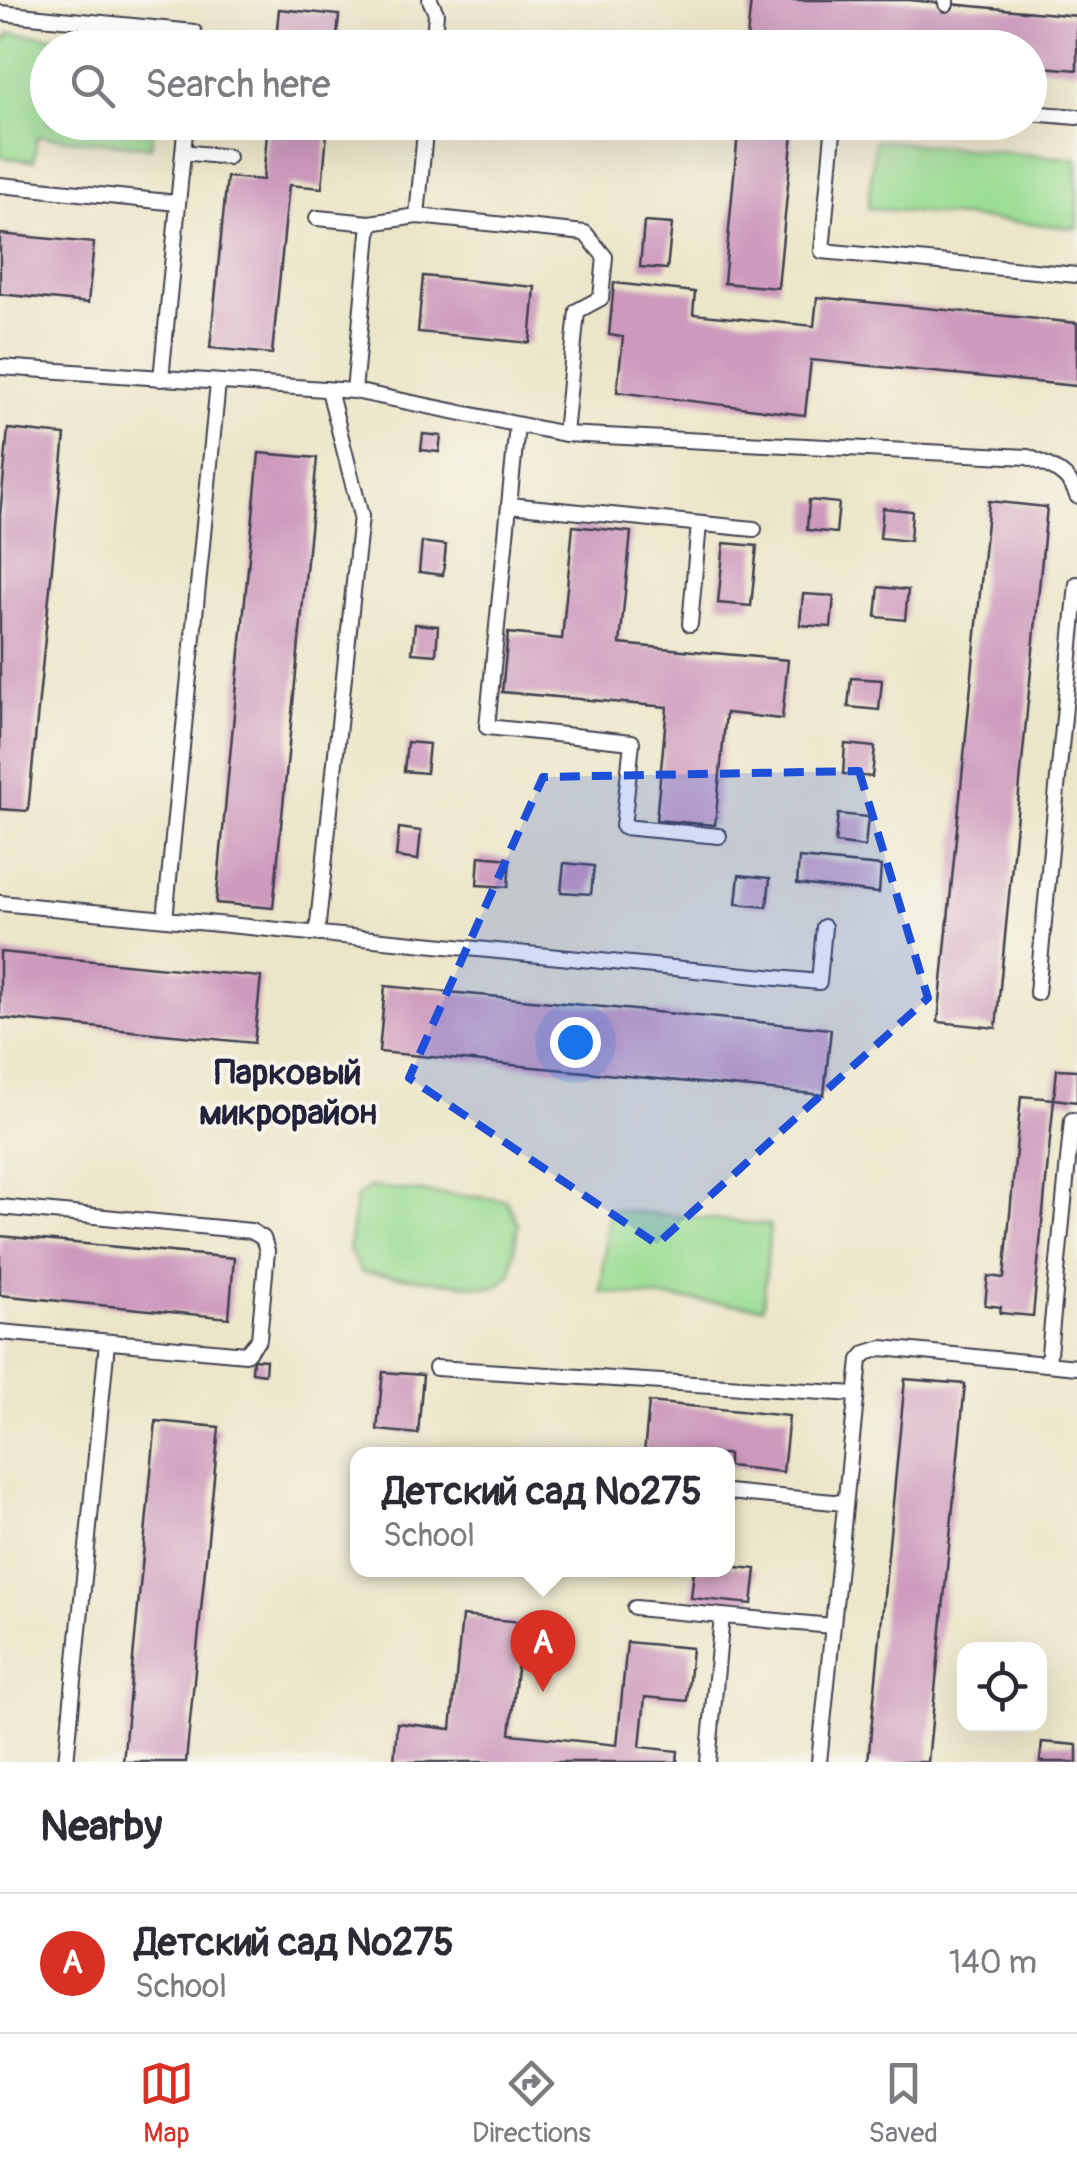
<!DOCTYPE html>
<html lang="en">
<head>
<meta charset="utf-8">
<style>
	:root { --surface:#fff; --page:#f7f7f7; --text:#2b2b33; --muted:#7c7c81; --line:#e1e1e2; --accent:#d93025 }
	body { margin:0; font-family:Pangolin,sans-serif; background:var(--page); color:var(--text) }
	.controls { position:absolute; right:30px; bottom:30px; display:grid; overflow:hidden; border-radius:20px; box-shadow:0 10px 40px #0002 }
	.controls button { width:90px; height:90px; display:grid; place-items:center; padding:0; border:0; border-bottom:2px solid var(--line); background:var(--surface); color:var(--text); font:50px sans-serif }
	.you { position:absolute; left:575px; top:1042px; width:35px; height:35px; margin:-25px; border:8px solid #fff; border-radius:50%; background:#1a73e8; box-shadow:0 0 0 15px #1a73e833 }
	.badge { display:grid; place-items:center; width:65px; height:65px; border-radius:50%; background:var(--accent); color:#fff; font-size:32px; font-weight:700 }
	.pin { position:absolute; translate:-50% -82px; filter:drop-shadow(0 2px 5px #0008) }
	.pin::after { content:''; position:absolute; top:52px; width:35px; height:30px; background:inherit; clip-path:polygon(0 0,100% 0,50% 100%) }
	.popup { position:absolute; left:350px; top:1447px; width:385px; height:130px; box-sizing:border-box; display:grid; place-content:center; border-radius:20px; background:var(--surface); filter:drop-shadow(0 2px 8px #0005); font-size:32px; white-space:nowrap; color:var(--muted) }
	.popup b { font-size:38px; color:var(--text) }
	.popup::after { content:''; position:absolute; left:50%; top:100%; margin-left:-20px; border:20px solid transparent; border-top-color:var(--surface) }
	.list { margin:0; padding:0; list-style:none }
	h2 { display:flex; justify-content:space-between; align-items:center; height:130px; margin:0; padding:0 40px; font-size:42px }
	h2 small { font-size:32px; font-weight:400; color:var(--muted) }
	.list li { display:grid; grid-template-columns:65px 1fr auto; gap:30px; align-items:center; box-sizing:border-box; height:140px; padding:0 40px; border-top:2px solid var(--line) }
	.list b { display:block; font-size:38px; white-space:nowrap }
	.list p { margin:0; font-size:32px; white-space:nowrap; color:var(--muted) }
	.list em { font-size:32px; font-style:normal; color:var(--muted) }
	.icon { flex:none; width:55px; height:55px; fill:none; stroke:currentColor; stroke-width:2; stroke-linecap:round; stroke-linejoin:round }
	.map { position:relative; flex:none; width:1077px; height:1762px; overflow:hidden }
	.search { position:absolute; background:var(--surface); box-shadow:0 10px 40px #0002; left:30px; right:30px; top:30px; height:110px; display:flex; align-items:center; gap:25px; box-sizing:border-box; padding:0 35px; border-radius:55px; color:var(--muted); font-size:38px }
	.sheet { height:270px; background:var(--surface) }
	nav { display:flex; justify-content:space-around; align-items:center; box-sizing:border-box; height:140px; border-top:2px solid var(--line); background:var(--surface); font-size:28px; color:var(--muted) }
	nav a { display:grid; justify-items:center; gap:5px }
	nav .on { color:var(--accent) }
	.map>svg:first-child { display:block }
</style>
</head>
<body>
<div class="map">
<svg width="1077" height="1762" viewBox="0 0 1077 1762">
	<rect width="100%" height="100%" fill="#f7f3e8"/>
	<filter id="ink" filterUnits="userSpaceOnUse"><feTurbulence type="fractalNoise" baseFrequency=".01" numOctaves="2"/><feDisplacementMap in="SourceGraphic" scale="20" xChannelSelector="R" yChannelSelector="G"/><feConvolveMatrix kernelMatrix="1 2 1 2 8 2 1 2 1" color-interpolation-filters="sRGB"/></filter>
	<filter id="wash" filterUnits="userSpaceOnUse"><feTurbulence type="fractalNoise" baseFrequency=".0048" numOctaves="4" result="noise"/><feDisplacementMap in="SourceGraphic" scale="40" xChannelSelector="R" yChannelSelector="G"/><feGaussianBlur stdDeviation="2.25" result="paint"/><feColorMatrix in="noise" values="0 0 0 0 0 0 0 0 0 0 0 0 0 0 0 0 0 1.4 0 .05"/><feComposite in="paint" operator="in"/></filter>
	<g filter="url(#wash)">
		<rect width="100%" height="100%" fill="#ece6c9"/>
		<path fill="#9bdd94" stroke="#5e8068" stroke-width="2.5" d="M 9,33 L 119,43 L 119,47 L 48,48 L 48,122 L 153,123 L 151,147 L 37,136 L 34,161 L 0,157 L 0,38 L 8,39 Z
			M 875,140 L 1077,159 L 1077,228 L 868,208 Z
			M 370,1187 L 506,1200 L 518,1223 L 511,1274 L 497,1286 L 488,1287 L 361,1272 L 349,1250 L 356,1198 Z
			M 609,1209 L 770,1225 L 763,1307 L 601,1292 Z"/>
		<g id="blocks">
			<path fill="#cd9abe" d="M 751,0 L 909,0 L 1077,16 L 1077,70 L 1030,66 L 1030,48 L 802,44 L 802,48 L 746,48 Z
				M 279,9 L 339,15 L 336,48 L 275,48 Z
				M 268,122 L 328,122 L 322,188 L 289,185 L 272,354 L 210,348 L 227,177 L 263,180 Z
				M 739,122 L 794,122 L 778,288 L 724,283 Z
				M 644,222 L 672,224 L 667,269 L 640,267 Z
				M 0,234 L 94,243 L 88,303 L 0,294 Z
				M 423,276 L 535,287 L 530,343 L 418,332 Z
				M 614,283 L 695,292 L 693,314 L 814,326 L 817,297 L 1077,323 L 1077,386 L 811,360 L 805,415 L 617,392 L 623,337 L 609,335 Z
				M 8,429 L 65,435 L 28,811 L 0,809 L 0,516 Z
				M 423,434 L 441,436 L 439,452 L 421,450 Z
				M 259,453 L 317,458 L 273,908 L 216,903 Z
				M 809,500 L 839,503 L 836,533 L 807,530 Z
				M 989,501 L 1047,507 L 996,1028 L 938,1022 Z
				M 883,508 L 912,511 L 910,541 L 880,538 Z
				M 573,526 L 631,532 L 620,644 L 788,660 L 782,719 L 726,713 L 715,825 L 656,820 L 667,707 L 502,692 L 508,633 L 562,639 Z
				M 422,542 L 446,545 L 443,575 L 419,572 Z
				M 724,543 L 757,546 L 751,606 L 718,603 Z
				M 879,587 L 908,590 L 905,620 L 876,617 Z
				M 803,594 L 834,596 L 831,627 L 800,625 Z
				M 415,624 L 438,626 L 436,655 L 412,653 Z
				M 851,678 L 882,680 L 879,710 L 848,707 Z
				M 407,742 L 429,744 L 426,773 L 404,771 Z
				M 845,744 L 875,747 L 872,777 L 843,774 Z
				M 838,814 L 868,817 L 865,847 L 835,843 Z
				M 399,828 L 421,831 L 418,860 L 396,857 Z
				M 479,856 L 510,859 L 508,887 L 477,885 Z
				M 799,858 L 881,866 L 879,893 L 797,884 Z
				M 564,863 L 594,866 L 591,894 L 561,892 Z
				M 739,875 L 770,878 L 767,907 L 736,904 Z
				M 0,952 L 261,977 L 254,1043 L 0,1018 Z
				M 385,986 L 831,1029 L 824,1095 L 379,1052 Z
				M 1057,1069 L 1077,1070 L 1077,1102 L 1054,1099 L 1033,1316 L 1000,1313 L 1001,1307 L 985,1305 L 988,1276 L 1004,1278 L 1021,1096 L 1054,1099 Z
				M 0,1236 L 234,1258 L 229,1318 L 0,1295 Z
				M 253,1359 L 266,1360 L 265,1374 L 252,1372 Z
				M 383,1372 L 423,1375 L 418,1434 L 377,1430 Z
				M 905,1379 L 965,1384 L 928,1762 L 868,1762 Z
				M 649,1402 L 789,1416 L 783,1472 L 728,1466 L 728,1454 L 644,1454 Z
				M 156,1421 L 219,1427 L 186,1762 L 123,1762 Z
				M 728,1566 L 756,1569 L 752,1604 L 691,1598 L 694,1570 Z
				M 462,1616 L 522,1622 L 510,1734 L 617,1745 L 627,1642 L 692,1648 L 687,1701 L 645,1697 L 640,1747 L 678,1751 L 677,1762 L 394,1762 L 397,1723 L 451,1729 Z
				M 1042,1742 L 1077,1745 L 1077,1762 L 1040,1762 Z"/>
		</g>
	</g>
	<g filter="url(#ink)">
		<use href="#blocks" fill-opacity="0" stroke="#403f50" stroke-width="2.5"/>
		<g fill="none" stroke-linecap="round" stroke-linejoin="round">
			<defs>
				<path id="service" d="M 430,0 L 436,13 L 433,48
					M 946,4 L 946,0
					M 0,13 L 194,32 L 193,48
					M 1030,113 L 1077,117
					M 834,122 L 822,251 L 1077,275
					M 183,152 L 228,157
					M 0,185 L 178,203
					M 417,216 L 585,233 L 605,257 L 601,298 L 577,311 L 565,434
					M 317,218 L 370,223
					M 0,367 L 354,391 L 565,434 L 1028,457 C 1048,465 1070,473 1077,496
					M 161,379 L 186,122
					M 354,391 L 370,223 L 417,216 L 426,122
					M 517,425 L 487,727 L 632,742 L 623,827 L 719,836
					M 509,505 L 754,529
					M 690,624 L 699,524
					M 0,903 L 819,982 L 824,927
					M 165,919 L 218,383
					M 317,933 L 361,516 L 329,390
					M 1037,993 L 1077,584
					M 0,1207 L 251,1231 L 263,1238 L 267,1251 L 259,1339 L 246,1354 L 0,1332
					M 1048,1364 L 1072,1120
					M 436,1368 L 855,1394
					M 728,1492 L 844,1503
					M 635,1608 L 832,1626
					M 66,1762 L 107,1343
					M 708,1762 L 722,1616
					M 819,1762 L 860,1360 L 866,1353 L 882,1348 L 1077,1367"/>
			</defs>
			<use href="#service" stroke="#403f50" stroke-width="18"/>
			<use href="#service" stroke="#fff" stroke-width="14"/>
		</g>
	</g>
	<path fill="#1d4ed8" fill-opacity="0.2" stroke="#1d4ed8" stroke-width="8" stroke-dasharray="20 12" stroke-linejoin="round" d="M 859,771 L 928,998 L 657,1244 L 409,1078 L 543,777 Z"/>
	<g text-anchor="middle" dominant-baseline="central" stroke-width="8" stroke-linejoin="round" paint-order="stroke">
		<g font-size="35" font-weight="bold" fill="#22223b" stroke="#f7f3e8">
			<text x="288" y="1073">Парковый<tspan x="288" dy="40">микрорайон</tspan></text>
		</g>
	</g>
</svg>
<div class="controls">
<button><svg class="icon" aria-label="locate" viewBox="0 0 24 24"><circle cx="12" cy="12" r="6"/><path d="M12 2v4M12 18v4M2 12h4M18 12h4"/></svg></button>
</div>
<div class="you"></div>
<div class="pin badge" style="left:543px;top:1692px">A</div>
<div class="popup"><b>Детский сад №275</b>School</div>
<div class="search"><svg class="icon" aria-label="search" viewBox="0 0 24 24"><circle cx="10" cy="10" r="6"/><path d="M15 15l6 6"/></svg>Search here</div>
</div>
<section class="sheet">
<h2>Nearby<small></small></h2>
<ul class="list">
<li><span class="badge">A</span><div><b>Детский сад №275</b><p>School</p></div><em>140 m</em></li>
</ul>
</section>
<nav>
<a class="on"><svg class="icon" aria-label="map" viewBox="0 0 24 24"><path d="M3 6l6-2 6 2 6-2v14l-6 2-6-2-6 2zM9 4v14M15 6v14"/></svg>Map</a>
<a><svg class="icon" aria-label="directions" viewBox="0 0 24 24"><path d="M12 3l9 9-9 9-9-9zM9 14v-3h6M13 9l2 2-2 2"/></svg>Directions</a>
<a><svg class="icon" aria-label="saved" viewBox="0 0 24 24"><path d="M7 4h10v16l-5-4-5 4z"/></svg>Saved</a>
</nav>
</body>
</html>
